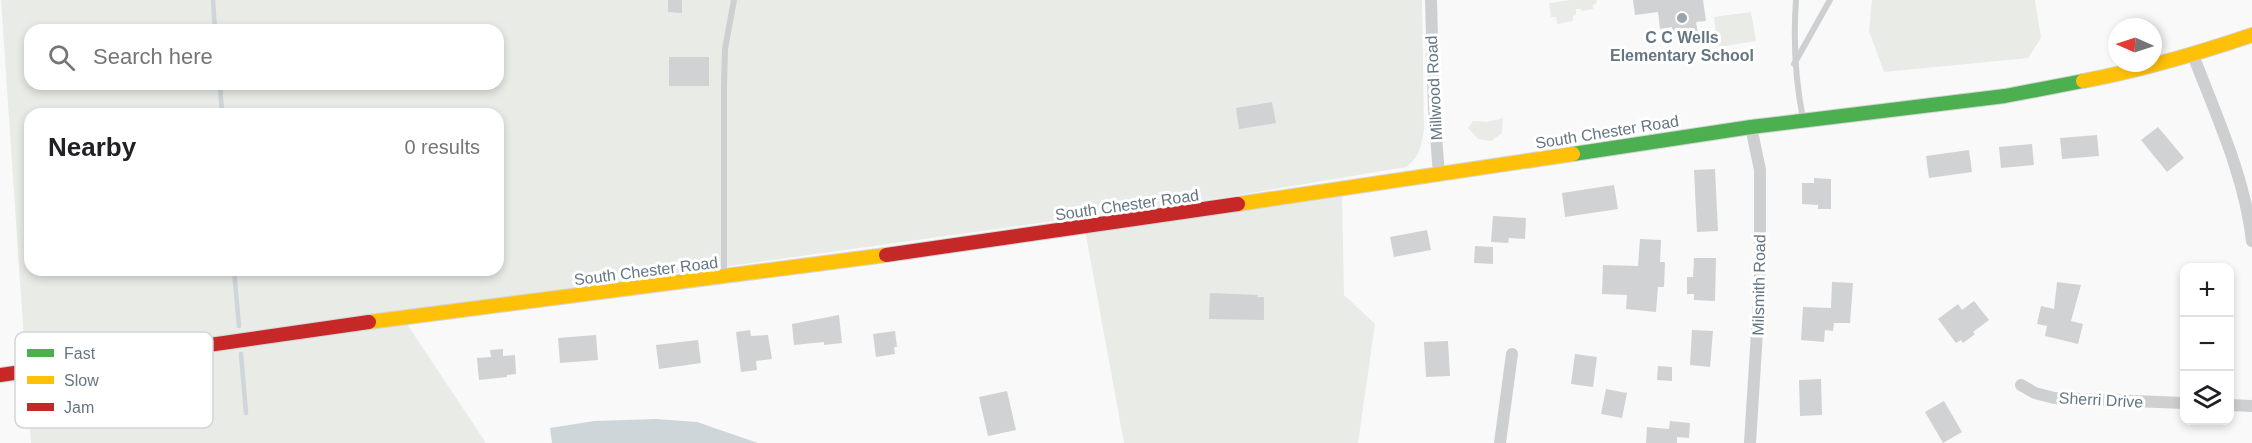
<!DOCTYPE html>
<html lang="en">
<head>
<meta charset="utf-8">
<style>
	:root { --surface:#fff; --page:#f6f6f6; --text:#202124; --muted:#757577; --line:#e0e0e0 }
	body { margin:0; font-family:Arial,sans-serif; background:var(--page); color:var(--text) }
	.controls { position:absolute; right:18px; bottom:18px; display:grid; overflow:hidden; border-radius:12px; box-shadow:0 3px 9px #0003 }
	.controls button { width:54px; height:54px; display:grid; place-items:center; padding:0; border:0; border-bottom:2px solid var(--line); background:var(--surface); color:var(--text); font:30px sans-serif }
	.compass { position:absolute; left:2108px; top:18px; width:54px; height:54px; border-radius:50%; background:var(--surface); box-shadow:0 3px 9px #0003; rotate:273deg }
	.list { margin:0; padding:0; list-style:none }
	h2 { display:flex; justify-content:space-between; align-items:center; height:78px; margin:0; padding:0 24px; font-size:26px }
	h2 small { font-size:20px; font-weight:400; color:var(--muted) }
	.icon { flex:none; width:33px; height:33px; fill:none; stroke:currentColor; stroke-width:2; stroke-linecap:round; stroke-linejoin:round }
	.map { position:relative; flex:none; width:2252px; height:443px; overflow:hidden }
	.search { position:absolute; background:var(--surface); box-shadow:0 3px 9px #0003; left:24px; top:24px; width:480px; height:66px; display:flex; align-items:center; gap:15px; box-sizing:border-box; padding:0 21px; border-radius:18px; color:var(--muted); font-size:22px }
	.panel { position:absolute; background:var(--surface); box-shadow:0 3px 9px #0003; left:24px; top:108px; width:480px; height:168px; border-radius:18px }
	.map>svg:first-child { display:block }
</style>
</head>
<body>
<div class="map">
<svg width="2252" height="443" viewBox="0 0 2252 443">
	<rect width="100%" height="100%" fill="#f9f9f9"/>
	<path fill="#e8ebe6" fill-rule="evenodd" d="M 1,0 L 1422,0 L 1424,130 C 1421,146 1420,157 1406,167 L 1227,197 L 253,332 L 405,321 L 486,443 L 31,443 ZM 30,30 L 498,30 L 498,84 L 30,84 ZM 30,114 L 498,114 L 498,270 L 30,270 Z
		M 1571,0 L 1597,0 L 1596,4 L 1593,5 L 1593,9 L 1581,11 L 1581,9 L 1576,9 L 1576,15 L 1573,16 L 1573,21 L 1557,24 L 1556,17 L 1551,17 L 1549,3 Z
		M 1872,0 L 2035,0 L 2041,38 L 2028,58 L 1884,72 L 1869,31 Z
		M 1751,12 L 1756,41 L 1718,47 L 1714,17 Z
		M 1503,118 L 1502,133 L 1491,141 L 1478,139 L 1468,128 L 1473,121 L 1487,122 Z
		M 1342,193 L 1344,295 L 1375,324 L 1358,443 L 1124,443 L 1085,230 Z"/>
	<path fill="#ced6d9" d="M 656,419 L 697,422 L 758,443 L 552,443 L 550,428 L 594,421 Z"/>
	<g fill="none" stroke-linecap="round" stroke-linejoin="round">
		<path stroke="#ced6d9" stroke-width="4.5" d="M 213,0 L 215,30
			M 220,84 L 222,114
			M 234,270 L 239,326
			M 241,354 L 246,413"/>
	</g>
	<path fill="#d0d2d3" d="M 668,0 L 682,0 L 682,13 L 668,12 Z
		M 1633,0 L 1703,0 L 1706,21 L 1696,22 L 1698,33 L 1673,37 L 1672,27 L 1660,29 L 1658,12 L 1635,15 Z
		M 669,57 L 709,57 L 709,86 L 669,86 Z
		M 1272,102 L 1276,123 L 1239,129 L 1236,108 Z
		M 2158,127 L 2184,158 L 2167,172 L 2141,140 Z
		M 2097,135 L 2099,156 L 2062,159 L 2060,138 Z
		M 2032,144 L 2034,165 L 2001,168 L 1999,147 Z
		M 1969,150 L 1972,172 L 1929,178 L 1926,156 Z
		M 1715,169 L 1718,231 L 1697,232 L 1694,170 Z
		M 1814,178 L 1831,179 L 1831,209 L 1818,209 L 1818,205 L 1802,204 L 1802,183 L 1814,183 Z
		M 1614,185 L 1618,209 L 1565,217 L 1562,193 Z
		M 1493,216 L 1526,218 L 1525,239 L 1509,238 L 1508,243 L 1491,242 Z
		M 1427,230 L 1431,250 L 1394,257 L 1390,237 Z
		M 1640,239 L 1661,240 L 1660,262 L 1665,262 L 1664,287 L 1658,287 L 1656,312 L 1626,309 L 1627,295 L 1602,294 L 1603,265 L 1638,266 Z
		M 1475,246 L 1493,247 L 1493,264 L 1474,263 Z
		M 1694,258 L 1716,258 L 1715,301 L 1694,300 L 1694,294 L 1687,294 L 1687,277 L 1693,277 Z
		M 1832,282 L 1853,283 L 1850,323 L 1834,323 L 1833,331 L 1825,330 L 1824,342 L 1801,340 L 1803,307 L 1831,308 Z
		M 2057,282 L 2081,285 L 2071,321 L 2083,324 L 2078,344 L 2045,336 L 2047,326 L 2037,324 L 2041,306 L 2054,309 Z
		M 1210,293 L 1258,295 L 1257,297 L 1264,297 L 1264,320 L 1209,319 Z
		M 1974,301 L 1989,320 L 1973,332 L 1975,334 L 1963,343 L 1961,340 L 1956,343 L 1938,319 L 1958,304 L 1962,310 Z
		M 839,315 L 842,343 L 824,345 L 824,342 L 794,345 L 792,324 Z
		M 750,330 L 751,336 L 768,335 L 772,359 L 756,361 L 757,370 L 741,372 L 736,332 Z
		M 1692,330 L 1713,331 L 1710,367 L 1690,365 Z
		M 895,331 L 897,347 L 894,347 L 895,354 L 876,357 L 873,334 Z
		M 596,335 L 598,360 L 560,363 L 558,338 Z
		M 698,340 L 701,363 L 659,369 L 656,345 Z
		M 1448,341 L 1450,376 L 1426,377 L 1424,342 Z
		M 503,349 L 503,356 L 515,355 L 516,374 L 507,375 L 507,377 L 479,380 L 477,358 L 491,357 L 490,350 Z
		M 1575,354 L 1597,357 L 1593,387 L 1571,384 Z
		M 1658,366 L 1672,367 L 1672,381 L 1657,380 Z
		M 1821,379 L 1822,415 L 1800,416 L 1799,380 Z
		M 1606,389 L 1627,393 L 1622,418 L 1601,414 Z
		M 1007,391 L 1016,430 L 988,436 L 979,397 Z
		M 1944,401 L 1962,432 L 1943,443 L 1925,412 Z
		M 1670,421 L 1690,423 L 1689,438 L 1677,437 L 1677,443 L 1646,443 L 1647,427 L 1669,429 Z"/>
	<g fill="none" stroke-linecap="round" stroke-linejoin="round">
		<defs>
			<path id="fast" d="M 1573,154 L 1751,127 L 2005,96 L 2083,81"/>
			<path id="slow" d="M 2083,81 C 2141,70 2196,54 2252,35
				M 1238,204 L 1573,154
				M 369,322 L 886,255"/>
			<path id="jam" d="M 886,255 L 1238,204
				M 0,375 L 369,322"/>
		</defs>
		<use href="#fast" stroke="#d5d6d7" stroke-width="16"/>
		<use href="#slow" stroke="#d5d6d7" stroke-width="16"/>
		<use href="#jam" stroke="#d5d6d7" stroke-width="16"/>
		<path stroke="#cecfd0" stroke-width="6" d="M 1796,0 C 1793,41 1795,78 1803,119
			M 1794,64 L 1830,0
			M 724,274 L 724,85 L 725,49 L 734,0"/>
		<path stroke="#cecfd0" stroke-width="12" d="M 1431,0 L 1434,109 L 1439,175
			M 2193,55 C 2216,115 2245,177 2252,241
			M 2021,385 L 2035,393 L 2054,398 L 2184,403
			M 2230,405 L 2252,406
			M 1500,443 L 1512,354
			M 1750,443 L 1760,284 L 1760,170 L 1751,127"/>
		<use href="#fast" stroke="#4caf50" stroke-width="14"/>
		<use href="#slow" stroke="#ffc107" stroke-width="14"/>
		<use href="#jam" stroke="#c62828" stroke-width="14"/>
	</g>
	<circle fill="#99a4ac" stroke="#fff" stroke-width="2" cx="1682" cy="18" r="6"/>
	<g text-anchor="middle" dominant-baseline="central" stroke-width="6" stroke-linejoin="round" paint-order="stroke">
		<g font-size="16" font-weight="bold" fill="#657683" stroke="#fff">
			<text x="1682" y="37">C C Wells<tspan x="1682" dy="18">Elementary School</tspan></text>
		</g>
		<g font-size="16" fill="#657683" stroke="#fff">
			<text transform="translate(1434 88) rotate(-93)">Millwood Road</text>
			<text transform="translate(1607 132) rotate(-9)">South Chester Road</text>
			<text transform="translate(1127 205) rotate(-8)">South Chester Road</text>
			<text transform="translate(646 271) rotate(-7)">South Chester Road</text>
			<text transform="translate(1759 285) rotate(-89)">Milsmith Road</text>
			<text transform="translate(2101 400) rotate(3)">Sherri Drive</text>
		</g>
	</g>
	<rect x="15" y="332" width="198" height="96" rx="9" fill="#fff" stroke="#d1d6da" stroke-width="1.5"/>
	<rect x="27" y="349" width="27" height="8" fill="#4caf50"/>
	<rect x="27" y="376" width="27" height="8" fill="#ffc107"/>
	<rect x="27" y="403" width="27" height="8" fill="#c62828"/>
	<g font-size="16" fill="#657683">
		<text x="64" y="359">Fast</text>
		<text x="64" y="386">Slow</text>
		<text x="64" y="413">Jam</text>
	</g>
</svg>
<div class="controls">
<button>+</button>
<button>−</button>
<button><svg class="icon" aria-label="layers" viewBox="0 0 24 24"><path d="M12 4l9 5-9 5-9-5zM3 14l9 5 9-5"/></svg></button>
</div>
<svg class="compass" viewBox="-18 -18 36 36"><path d="M0-13l5 13h-10z" fill="#e53935"/><path d="M0 13l5-13h-10z" fill="#757577"/></svg>
<div class="search"><svg class="icon" aria-label="search" viewBox="0 0 24 24"><circle cx="10" cy="10" r="6"/><path d="M15 15l6 6"/></svg>Search here</div>
<section class="panel">
<h2>Nearby<small>0 results</small></h2>
<ul class="list">
</ul>
</section>
</div>
</body>
</html>
